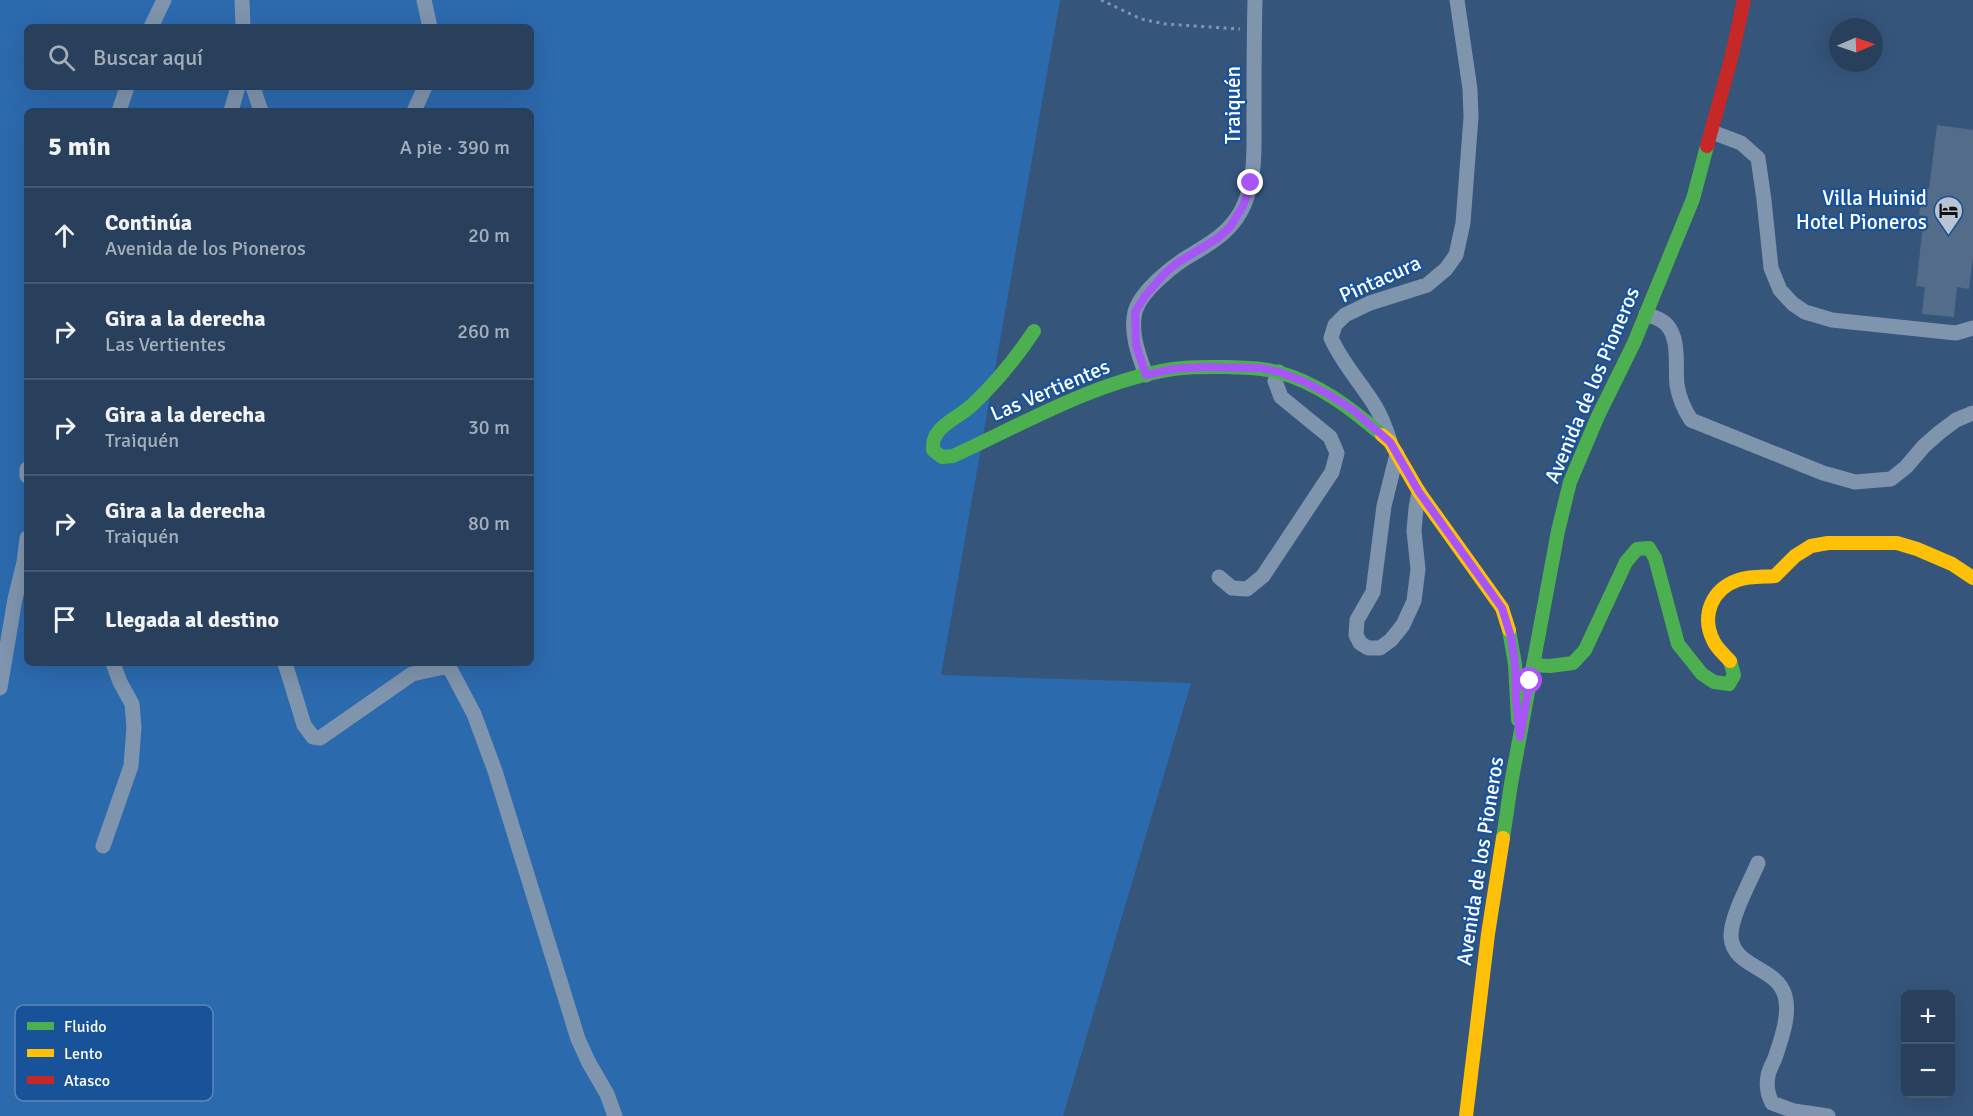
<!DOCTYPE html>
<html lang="es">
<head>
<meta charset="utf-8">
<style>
	:root { --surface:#28405c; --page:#344b65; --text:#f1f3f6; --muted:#a5afbb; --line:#445972 }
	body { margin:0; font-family:Signika,sans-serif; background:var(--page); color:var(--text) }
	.controls { position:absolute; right:18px; bottom:18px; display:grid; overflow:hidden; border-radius:9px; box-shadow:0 6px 24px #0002 }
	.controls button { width:54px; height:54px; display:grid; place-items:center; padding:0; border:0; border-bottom:2px solid var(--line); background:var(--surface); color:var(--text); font:30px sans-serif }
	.compass { position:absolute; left:1829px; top:18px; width:54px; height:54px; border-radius:50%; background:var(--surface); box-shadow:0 6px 24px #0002; rotate:88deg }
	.stop { position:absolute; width:18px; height:18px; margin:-14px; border:4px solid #a855f7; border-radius:50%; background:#fff }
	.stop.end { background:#a855f7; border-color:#fff; box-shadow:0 2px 6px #0008 }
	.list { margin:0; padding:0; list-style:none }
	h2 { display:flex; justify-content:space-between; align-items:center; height:78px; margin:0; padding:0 24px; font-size:26px }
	h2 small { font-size:20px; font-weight:400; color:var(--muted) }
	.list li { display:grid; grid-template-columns:39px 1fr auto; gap:18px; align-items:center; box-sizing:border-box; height:96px; padding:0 24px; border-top:2px solid var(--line) }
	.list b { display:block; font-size:22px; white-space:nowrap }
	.list p { margin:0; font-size:20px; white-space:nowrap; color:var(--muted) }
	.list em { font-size:20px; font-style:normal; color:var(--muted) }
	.icon { flex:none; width:33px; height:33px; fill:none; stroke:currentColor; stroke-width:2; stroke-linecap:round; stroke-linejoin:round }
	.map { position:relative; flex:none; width:1973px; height:1116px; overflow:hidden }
	.search { position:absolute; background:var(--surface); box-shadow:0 6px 24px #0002; left:24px; top:24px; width:510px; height:66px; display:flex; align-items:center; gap:15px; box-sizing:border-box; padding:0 21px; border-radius:9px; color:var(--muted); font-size:22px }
	.panel { position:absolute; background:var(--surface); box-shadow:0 6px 24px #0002; left:24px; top:108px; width:510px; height:558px; border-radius:9px }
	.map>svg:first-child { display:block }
</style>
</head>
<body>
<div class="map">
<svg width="1973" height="1116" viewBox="0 0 1973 1116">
	<rect width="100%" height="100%" fill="#35557b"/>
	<path fill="#2c6aae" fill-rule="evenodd" d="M 0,0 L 1060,0 L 941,675 L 1191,683 L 1063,1116 L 0,1116 ZM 27,27 L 531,27 L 531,87 L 27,87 ZM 27,111 L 531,111 L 531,663 L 27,663 Z"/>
	<path fill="#526c8a" d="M 1937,125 L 1973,130 L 1973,257 L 1969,289 L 1957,287 L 1954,317 L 1922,314 L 1925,287 L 1916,286 L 1924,216 L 1919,215 L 1923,188 L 1929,189 Z"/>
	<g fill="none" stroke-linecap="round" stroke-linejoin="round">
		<path stroke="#7f94ad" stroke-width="3" stroke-dasharray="3 4.5" stroke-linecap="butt" d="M 1101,0 L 1141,19 L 1165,24 L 1240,29"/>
		<path stroke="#7f94ad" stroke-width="15" d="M 242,0 L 243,27
			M 424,0 L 430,27
			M 151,27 L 164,0
			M 253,87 L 261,111
			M 119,111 L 127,87
			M 231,111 L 238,87
			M 414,111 L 425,87
			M 1712,132 L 1741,143 L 1758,158 L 1764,200 L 1771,268 L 1780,290 L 1793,304 L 1805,312 L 1832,320 L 1956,333 L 1973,328
			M 1646,314 C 1653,317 1662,319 1667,325 C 1680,340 1675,366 1677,385 C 1679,398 1684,409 1691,420 L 1823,473 L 1855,482 L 1891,479 L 1906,467 L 1924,446 L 1940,432 L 1956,420 L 1973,413
			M 1146,375 C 1139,356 1130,333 1135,312 C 1141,290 1176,263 1196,252 C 1216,240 1234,228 1244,205 C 1256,177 1254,145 1254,115 C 1254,76 1254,38 1255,0
			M 1390,441 C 1386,429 1382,417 1375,406 C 1361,383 1342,363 1331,338 L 1335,325 L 1345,315 L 1370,303 L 1427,285 L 1446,269 L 1456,255 L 1463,223 L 1471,117 L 1470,89 L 1457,0
			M 1397,454 L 1384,506 L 1373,592 L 1357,620 L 1356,635 L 1360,643 L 1368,648 L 1380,648 L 1391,640 L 1403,625 L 1414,601 L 1418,569 L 1414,531 L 1416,508 L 1419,492
			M 27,469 L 27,476
			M 1219,577 L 1232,588 L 1247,589 L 1263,576 L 1332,472 L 1337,453 L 1330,437 L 1281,397 L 1275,381 L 1279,372
			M 285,663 L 304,725 L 313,737 L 320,738 L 412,674 L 449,666
			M 447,663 L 474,714 L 495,771 L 578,1039 L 589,1063 L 607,1094 L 615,1116
			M 0,688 L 15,599 L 24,562 L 27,538
			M 103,846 L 131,766 L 134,727 L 132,704 L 120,682 L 113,663
			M 1758,863 C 1750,882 1730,918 1731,937 C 1733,968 1778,967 1785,996 C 1790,1014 1782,1037 1776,1055 C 1774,1062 1769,1069 1768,1076 C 1766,1086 1768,1095 1772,1103 L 1794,1111 L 1828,1116"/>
		<path stroke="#4caf50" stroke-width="14" d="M 1034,331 C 1016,358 995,384 971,406 C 960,416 946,421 938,432 C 933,438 933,443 933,450 L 942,457 L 953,456 C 1023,424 1096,381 1173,369 C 1191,366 1210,367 1228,367 C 1245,368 1261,367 1277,372 C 1317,382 1352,409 1382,435
			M 1509,630 L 1515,664 L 1518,720
			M 1533,665 L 1550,666 L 1573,663 L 1585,650 L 1626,562 L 1637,549 L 1649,548 L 1655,558 L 1678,644 L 1702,674 L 1714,682 L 1729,684 L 1734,675 L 1730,661
			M 1503,838 L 1511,784 L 1558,531 L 1570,482 L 1598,416 L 1634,343 L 1693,199 L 1707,146"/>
		<path stroke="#ffc107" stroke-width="14" d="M 1382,435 L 1390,442 L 1419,492 L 1502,608 L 1509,630
			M 1730,661 C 1725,655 1716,648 1713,640 C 1701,615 1712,589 1738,580 C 1749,576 1764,577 1775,576 L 1795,556 L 1811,546 L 1828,543 L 1897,543 L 1917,549 L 1952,564 L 1973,578
			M 1466,1116 L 1488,934 L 1503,838"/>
		<path stroke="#c62828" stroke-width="14" d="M 1707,146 L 1731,59 L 1744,0"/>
	</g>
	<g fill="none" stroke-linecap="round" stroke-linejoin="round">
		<path stroke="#a855f7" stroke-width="8" d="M 1251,183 L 1243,206 L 1230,227 L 1218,238 L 1177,263 L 1165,273 L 1145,296 L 1135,312 L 1136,345 L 1146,375 L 1173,369 L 1203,367 L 1260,368 L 1279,372 L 1303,381 L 1328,394 L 1353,410 L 1390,442 L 1419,492 L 1502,608 L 1511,637 L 1515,664 L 1516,700 L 1520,737 L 1530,681"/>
	</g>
	<defs>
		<symbol id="hotel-pin" viewBox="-11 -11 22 30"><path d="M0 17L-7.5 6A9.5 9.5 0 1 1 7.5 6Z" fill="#b8c4d1" stroke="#185298"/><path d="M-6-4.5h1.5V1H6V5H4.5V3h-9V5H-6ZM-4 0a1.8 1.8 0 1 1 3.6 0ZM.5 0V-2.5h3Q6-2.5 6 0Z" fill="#111"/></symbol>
	</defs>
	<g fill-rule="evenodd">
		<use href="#hotel-pin" x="1932" y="194" width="33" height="45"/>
	</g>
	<g text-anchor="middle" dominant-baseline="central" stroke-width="4.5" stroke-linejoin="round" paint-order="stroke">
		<g font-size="21" fill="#fff" stroke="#185298">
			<text transform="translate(1233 105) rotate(-90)">Traiquén</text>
			<text transform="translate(1380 279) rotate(-24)">Pintacura</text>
			<text transform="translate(1592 385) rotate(-67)">Avenida de los Pioneros</text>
			<text transform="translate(1050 390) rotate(-23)">Las Vertientes</text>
			<text transform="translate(1480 861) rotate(-81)">Avenida de los Pioneros</text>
		</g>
		<g font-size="21" fill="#fff" stroke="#185298" text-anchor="end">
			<text x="1927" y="198">Villa Huinid<tspan x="1927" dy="24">Hotel Pioneros</tspan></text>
		</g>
	</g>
	<rect x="15" y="1005" width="198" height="96" rx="9" fill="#185298" stroke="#5d86b7" stroke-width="1.5"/>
	<rect x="27" y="1022" width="27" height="8" fill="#4caf50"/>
	<rect x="27" y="1049" width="27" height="8" fill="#ffc107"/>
	<rect x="27" y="1076" width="27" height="8" fill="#c62828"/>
	<g font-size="16" fill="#fff">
		<text x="64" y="1032">Fluido</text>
		<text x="64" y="1059">Lento</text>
		<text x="64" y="1086">Atasco</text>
	</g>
</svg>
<div class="controls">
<button>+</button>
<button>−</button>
</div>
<svg class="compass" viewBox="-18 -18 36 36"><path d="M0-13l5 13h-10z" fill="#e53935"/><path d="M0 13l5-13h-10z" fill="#a5afbb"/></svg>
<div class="stop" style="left:1530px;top:681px"></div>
<div class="stop end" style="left:1251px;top:183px"></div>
<div class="search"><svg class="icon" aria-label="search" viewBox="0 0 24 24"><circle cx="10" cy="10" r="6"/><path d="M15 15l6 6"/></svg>Buscar aquí</div>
<section class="panel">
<h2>5 min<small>A pie · 390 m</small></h2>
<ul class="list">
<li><svg class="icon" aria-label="ahead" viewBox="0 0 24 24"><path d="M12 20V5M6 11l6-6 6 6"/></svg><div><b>Continúa</b><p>Avenida de los Pioneros</p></div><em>20 m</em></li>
<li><svg class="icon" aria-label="right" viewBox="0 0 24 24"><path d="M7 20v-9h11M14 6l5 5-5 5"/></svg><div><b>Gira a la derecha</b><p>Las Vertientes</p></div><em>260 m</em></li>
<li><svg class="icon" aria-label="right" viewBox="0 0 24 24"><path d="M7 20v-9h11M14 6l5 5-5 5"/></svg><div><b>Gira a la derecha</b><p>Traiquén</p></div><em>30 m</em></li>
<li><svg class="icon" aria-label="right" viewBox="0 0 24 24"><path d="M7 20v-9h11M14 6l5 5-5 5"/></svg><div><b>Gira a la derecha</b><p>Traiquén</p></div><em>80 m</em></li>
<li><svg class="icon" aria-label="arrive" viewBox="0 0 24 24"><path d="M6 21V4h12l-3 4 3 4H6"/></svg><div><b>Llegada al destino</b></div></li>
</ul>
</section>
</div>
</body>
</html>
